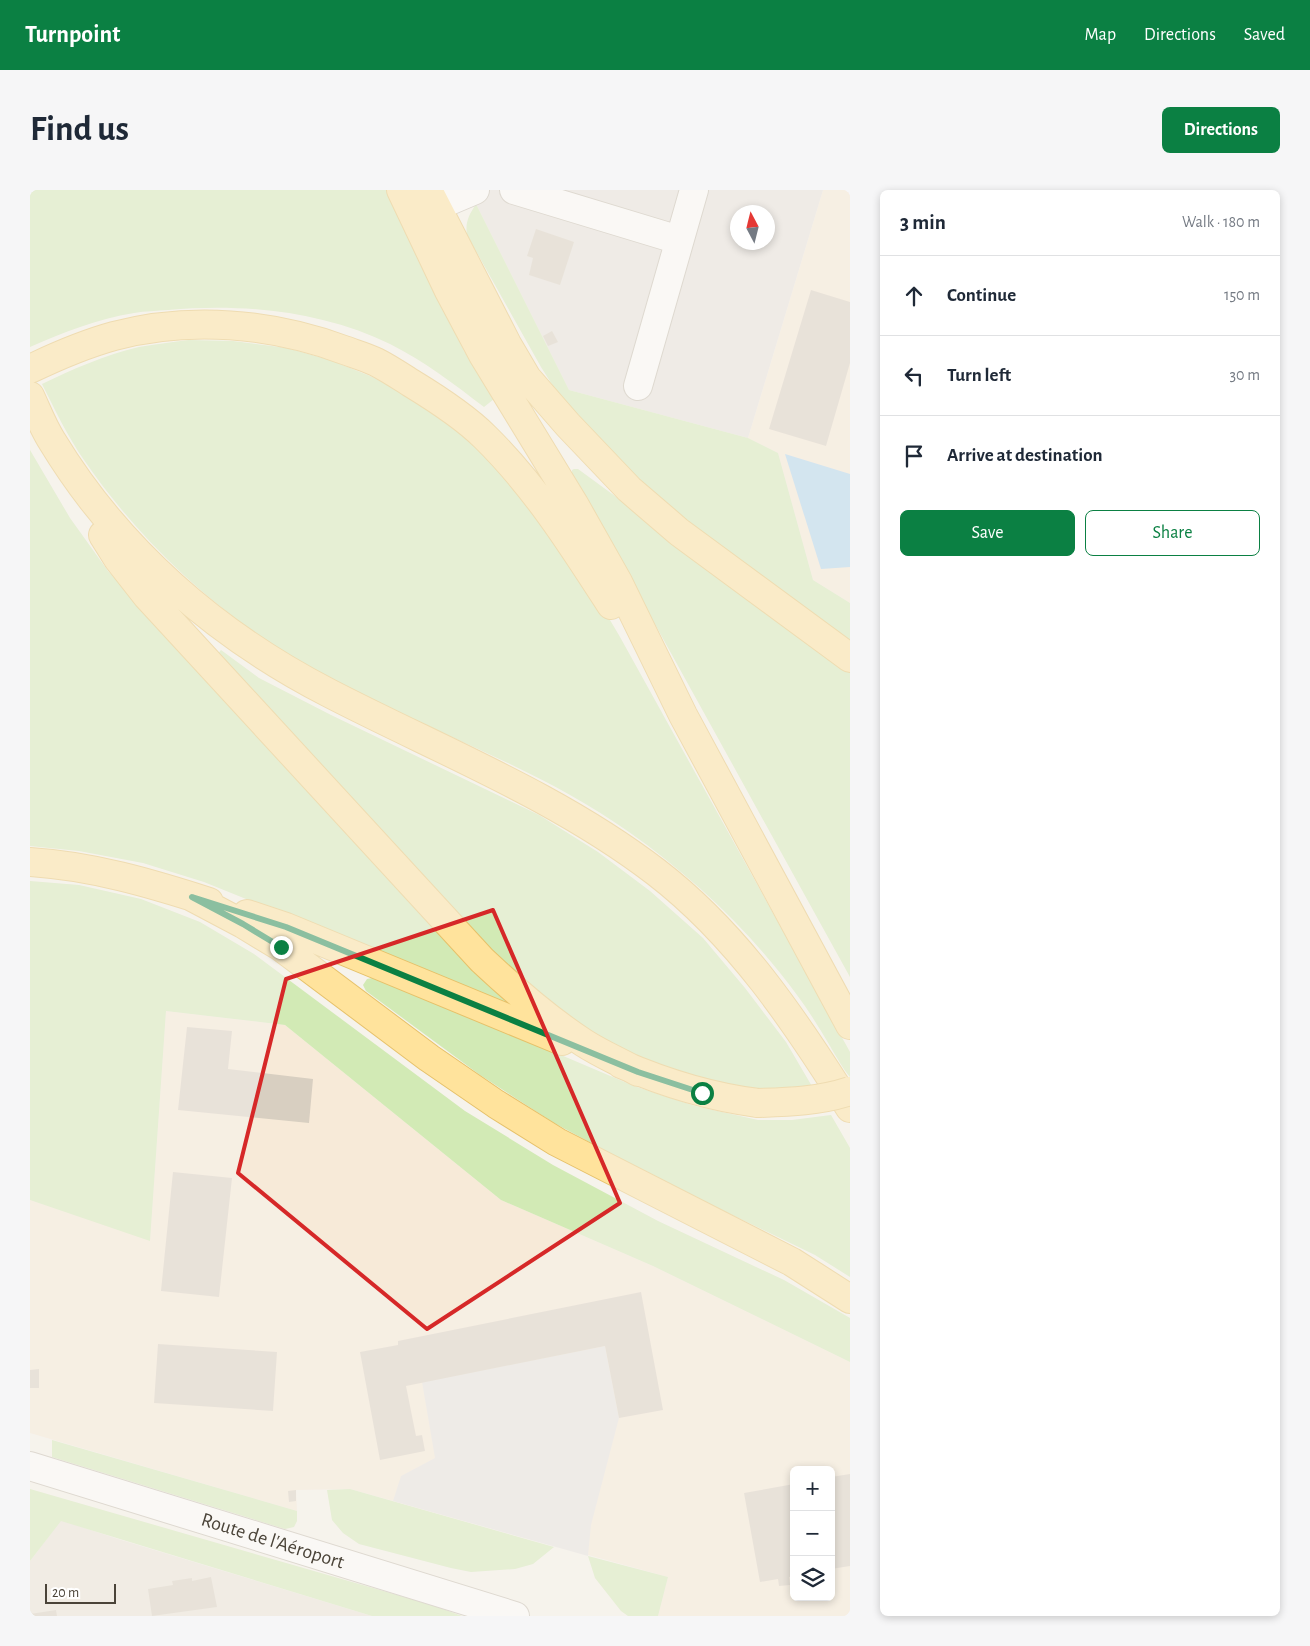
<!DOCTYPE html>
<html lang="en">
<head>
<meta charset="utf-8">
<style>
	:root { --surface:#fff; --page:#f6f6f7; --text:#1f2937; --muted:#747a83; --line:#e0e1e3; --accent:#0b8043 }
	body { margin:0; font-family:"Alegreya Sans",sans-serif; background:var(--page); color:var(--text) }
	.controls { position:absolute; right:15px; bottom:15px; display:grid; overflow:hidden; border-radius:8px; box-shadow:0 2px 8px #0003 }
	.controls button { width:45px; height:45px; display:grid; place-items:center; padding:0; border:0; border-bottom:1px solid var(--line); background:var(--surface); color:var(--text); font:25px sans-serif }
	.compass { position:absolute; left:700px; top:15px; width:45px; height:45px; border-radius:50%; background:var(--surface); box-shadow:0 2px 8px #0003; rotate:353deg }
	.scale { position:absolute; left:15px; bottom:12px; width:71px; box-sizing:border-box; padding-left:5px; border:2px solid #4b4439; border-top:0; font-size:14px; line-height:18px; white-space:nowrap; color:#4b4439; -webkit-text-stroke:4px #fff; paint-order:stroke }
	.stop { position:absolute; width:15px; height:15px; margin:-11px; border:4px solid #0b8043; border-radius:50%; background:#fff }
	.stop.end { background:#0b8043; border-color:#fff; box-shadow:0 1px 5px #0008 }
	.list { margin:0; padding:0; list-style:none }
	h2 { display:flex; justify-content:space-between; align-items:center; height:65px; margin:0; padding:0 20px; font-size:21px }
	h2 small { font-size:16px; font-weight:400; color:var(--muted) }
	.list li { display:grid; grid-template-columns:32px 1fr auto; gap:15px; align-items:center; box-sizing:border-box; height:80px; padding:0 20px; border-top:1px solid var(--line) }
	.list b { display:block; font-size:19px; white-space:nowrap }
	.list em { font-size:16px; font-style:normal; color:var(--muted) }
	.actions { display:flex; gap:10px; padding:15px 20px }
	.actions a { flex:1; padding:11px 0; border:1px solid var(--accent); border-radius:8px; text-align:center; font-size:18px; color:var(--accent) }
	.actions .main { background:var(--accent); color:#fff }
	.icon { flex:none; width:28px; height:28px; fill:none; stroke:currentColor; stroke-width:2; stroke-linecap:round; stroke-linejoin:round }
	.map { position:relative; flex:none; width:820px; height:1426px; overflow:hidden; border-radius:8px }
	header { display:flex; align-items:center; gap:30px; box-sizing:border-box; height:70px; padding:0 25px; background:var(--accent); color:#fff }
	header strong { font-size:24px }
	nav { display:flex; gap:28px; margin-inline-start:auto; font-size:18px }
	.intro { display:flex; align-items:center; justify-content:space-between; box-sizing:border-box; height:120px; padding:0 30px }
	h1 { margin:0; font-size:35px }
	.button { padding:12px 22px; border-radius:8px; background:var(--accent); color:#fff; font-size:18px; font-weight:700 }
	main { display:flex; gap:30px; padding:0 30px }
	aside { flex:1; background:var(--surface); border-radius:8px; box-shadow:0 2px 8px #0003 }
	.map>svg:first-child { display:block }
</style>
</head>
<body>
<header>
<strong>Turnpoint</strong>
<nav><a>Map</a><a>Directions</a><a>Saved</a></nav>
</header>
<div class="intro"><h1>Find us</h1><a class="button">Directions</a></div>
<main>
<div class="map">
<svg width="820" height="1426" viewBox="0 0 820 1426">
	<rect width="100%" height="100%" fill="#f6f3ec"/>
	<path fill="#eae5da" d="M 31,1330 L 85,1348 L 342,1426 L 0,1426 L 0,1371 Z"/>
	<path fill="#f7ead8" fill-rule="evenodd" d="M 793,0 L 820,0 L 820,413 L 783,390 L 748,263 L 718,248 Z
		M 136,821 L 255,835 L 471,1010 L 623,1076 L 820,1172 L 820,1426 L 628,1426 L 638,1387 L 320,1299 L 266,1300 L 267,1321 L 0,1243 L 0,1010 L 120,1050 ZM 764,1280 L 801,1280 L 801,1407 L 764,1407 Z"/>
	<path fill="#e6e2dd" fill-rule="evenodd" d="M 439,0 L 793,0 L 718,248 L 539,200 ZM 708,22 L 738,22 L 738,52 L 708,52 Z"/>
	<path fill="#d2eab5" d="M 0,0 L 358,0 L 434,161 L 464,209 L 454,217 C 424,194 394,171 360,154 C 292,121 212,113 138,120 C 127,121 115,121 104,123 C 67,129 34,142 0,157 Z
		M 446,14 L 539,200 L 718,248 L 748,263 L 783,390 L 820,413 L 820,451 L 681,350 L 618,301 L 530,207 L 511,177 L 437,45 C 435,32 439,25 446,14 Z
		M 159,150 L 203,151 L 257,158 L 300,170 L 340,186 L 381,206 L 452,258 L 554,386 L 590,447 L 820,862 L 820,887 C 813,879 806,866 800,856 C 790,839 779,821 767,805 C 721,742 663,687 599,642 C 522,587 431,553 346,512 C 322,500 297,488 273,474 C 187,423 111,353 54,270 C 38,247 25,220 12,194 C 43,179 75,165 109,157 C 126,154 143,152 159,150 Z
		M 0,260 L 40,328 L 78,381 L 477,810 L 477,813 L 475,814 L 174,692 L 113,673 L 49,661 L 0,656 Z
		M 544,279 L 548,279 L 820,478 L 820,787 L 542,284 L 542,280 Z
		M 191,460 L 229,488 L 301,525 L 509,625 L 568,662 L 620,701 L 673,748 L 715,798 L 756,852 L 783,898 L 729,900 L 659,890 L 592,864 L 500,802 L 186,466 Z
		M 0,691 L 49,695 L 111,709 L 170,732 L 224,764 L 435,921 L 523,975 L 628,1031 L 754,1090 L 820,1128 L 820,1172 L 623,1076 L 471,1010 L 255,835 L 136,821 L 120,1051 L 0,1010 Z
		M 342,788 L 479,843 L 604,896 L 665,916 L 728,930 L 762,930 L 801,925 L 820,958 L 820,1087 L 785,1065 L 630,990 L 524,933 L 450,885 L 336,801 L 333,795 L 337,789 Z
		M 22,1250 L 267,1321 L 267,1331 L 264,1337 L 255,1339 L 22,1267 Z
		M 0,1299 L 402,1415 L 432,1426 L 342,1426 L 31,1331 L 0,1371 Z
		M 320,1299 L 524,1357 L 503,1374 L 485,1379 L 441,1382 L 421,1378 L 329,1354 L 313,1343 L 302,1330 L 297,1300 Z
		M 558,1366 L 638,1387 L 628,1426 L 598,1426 L 591,1421 L 565,1388 Z"/>
	<path fill="#e5e3e0" d="M 575,1156 L 589,1228 L 561,1335 L 558,1366 L 363,1311 L 371,1286 L 405,1268 L 392,1192 Z"/>
	<path fill="#a9d4f2" d="M 755,264 L 820,284 L 820,377 L 791,379 Z"/>
	<path fill="#d8cfc1" d="M 506,39 L 544,52 L 530,95 L 499,85 L 503,68 L 497,66 Z
		M 781,100 L 820,112 L 820,173 L 796,256 L 739,239 Z
		M 522,141 L 528,152 L 518,156 L 513,146 Z
		M 157,837 L 202,841 L 198,879 L 283,889 L 279,933 L 148,920 Z
		M 143,982 L 202,988 L 189,1107 L 131,1101 Z
		M 611,1102 L 633,1220 L 589,1228 L 575,1156 L 376,1196 L 386,1246 L 392,1245 L 395,1261 L 350,1270 L 330,1162 L 368,1155 L 368,1151 Z
		M 128,1154 L 247,1162 L 243,1221 L 124,1213 Z
		M 9,1179 L 9,1198 L 0,1198 L 0,1180 Z
		M 820,1284 L 820,1376 L 801,1379 L 801,1287 Z
		M 764,1294 L 764,1386 L 759,1387 L 760,1395 L 749,1396 L 748,1389 L 730,1392 L 714,1303 Z
		M 266,1300 L 266,1311 L 259,1312 L 258,1301 Z
		M 181,1387 L 187,1417 L 122,1426 L 118,1399 L 143,1395 L 142,1391 L 162,1388 L 162,1391 Z
		M 26,1420 L 27,1426 L 0,1426 L 0,1424 Z"/>
	<g fill="none" stroke-linecap="round" stroke-linejoin="round">
		<defs>
			<g id="minor">
				<path d="M 484,0 L 649,50"/>
				<path d="M 405,17 L 445,0"/>
				<path d="M 608,196 L 664,0"/>
				<path id="s1" d="M 0,1276 L 485,1426"/>
			</g>
			<path id="major" d="M 371,0 L 419,101 L 453,165 L 544,314 L 588,392 L 653,525 L 820,835
				M 398,0 L 477,154 L 497,188 L 538,235 L 599,299 L 649,342 L 820,468
				M 0,179 C 27,166 55,154 84,146 C 160,126 241,133 314,160 C 325,164 336,167 346,172 C 358,178 370,186 381,193 C 404,207 436,228 455,247 C 505,296 543,356 581,415
				M 0,206 C 7,221 13,237 22,251 C 88,360 186,445 299,503 C 409,560 527,606 626,682 C 708,745 766,832 820,918
				M 73,345 L 88,369 L 117,406 L 452,770 C 484,800 517,829 554,853 C 571,864 590,872 608,882
				M 0,672 C 62,676 120,693 179,712
				M 162,707 L 213,734 L 251,757 L 399,868 L 466,914 L 527,952 L 762,1072 L 820,1109
				M 217,724 L 256,737 L 532,851
				M 591,874 C 635,893 681,907 728,913"/>
		</defs>
		<use href="#minor" stroke="#c2bbae" stroke-width="30"/>
		<use href="#major" stroke="#e6c16a" stroke-width="30"/>
		<use href="#minor" stroke="#fff" stroke-width="28"/>
		<use href="#major" stroke="#ffe39c" stroke-width="28"/>
		<defs>
			<path id="major-bridge" d="M 728,913 C 760,912 790,911 820,901"/>
		</defs>
		<use href="#major-bridge" stroke="#e6c16a" stroke-width="30" stroke-linecap="butt"/>
		<use href="#major-bridge" stroke="#ffe39c" stroke-width="28"/>
	</g>
	<g fill="none" stroke-linecap="round" stroke-linejoin="round">
		<path stroke="#0b8043" stroke-width="6" d="M 251,757 L 213,734 L 162,707 L 256,737 L 608,882 L 672,903"/>
	</g>
	<path d="M0 0H820V1426H0ZM 463,720 L 590,1013 L 397,1139 L 208,983 L 256,789 Z" fill="#f6f3ec" fill-opacity=".55" fill-rule="evenodd"/>
	<path fill="none" stroke="#d62828" stroke-width="4" stroke-linejoin="round" d="M 463,720 L 590,1013 L 397,1139 L 208,983 L 256,789 Z"/>
	<g text-anchor="middle" dominant-baseline="central" stroke-width="4.5" stroke-linejoin="round" paint-order="stroke">
		<g font-size="20" fill="#4b4439" stroke="#fff">
			<text stroke="none"><textPath href="#s1" startOffset="254">Route de l'Aéroport</textPath></text>
		</g>
	</g>
</svg>
<div class="controls">
<button>+</button>
<button>−</button>
<button><svg class="icon" aria-label="layers" viewBox="0 0 24 24"><path d="M12 4l9 5-9 5-9-5zM3 14l9 5 9-5"/></svg></button>
</div>
<svg class="compass" viewBox="-18 -18 36 36"><path d="M0-13l5 13h-10z" fill="#e53935"/><path d="M0 13l5-13h-10z" fill="#747a83"/></svg>
<div class="scale">20 m</div>
<div class="stop" style="left:672px;top:903px"></div>
<div class="stop end" style="left:251px;top:757px"></div>
</div>
<aside>
<h2>3 min<small>Walk · 180 m</small></h2>
<ul class="list">
<li><svg class="icon" aria-label="ahead" viewBox="0 0 24 24"><path d="M12 20V5M6 11l6-6 6 6"/></svg><div><b>Continue</b></div><em>150 m</em></li>
<li><svg class="icon" aria-label="left" viewBox="0 0 24 24"><path d="M17 20v-9H6M10 6l-5 5 5 5"/></svg><div><b>Turn left</b></div><em>30 m</em></li>
<li><svg class="icon" aria-label="arrive" viewBox="0 0 24 24"><path d="M6 21V4h12l-3 4 3 4H6"/></svg><div><b>Arrive at destination</b></div></li>
</ul>
<div class="actions"><a class="main">Save</a><a>Share</a></div>
</aside>
</main>
</body>
</html>
